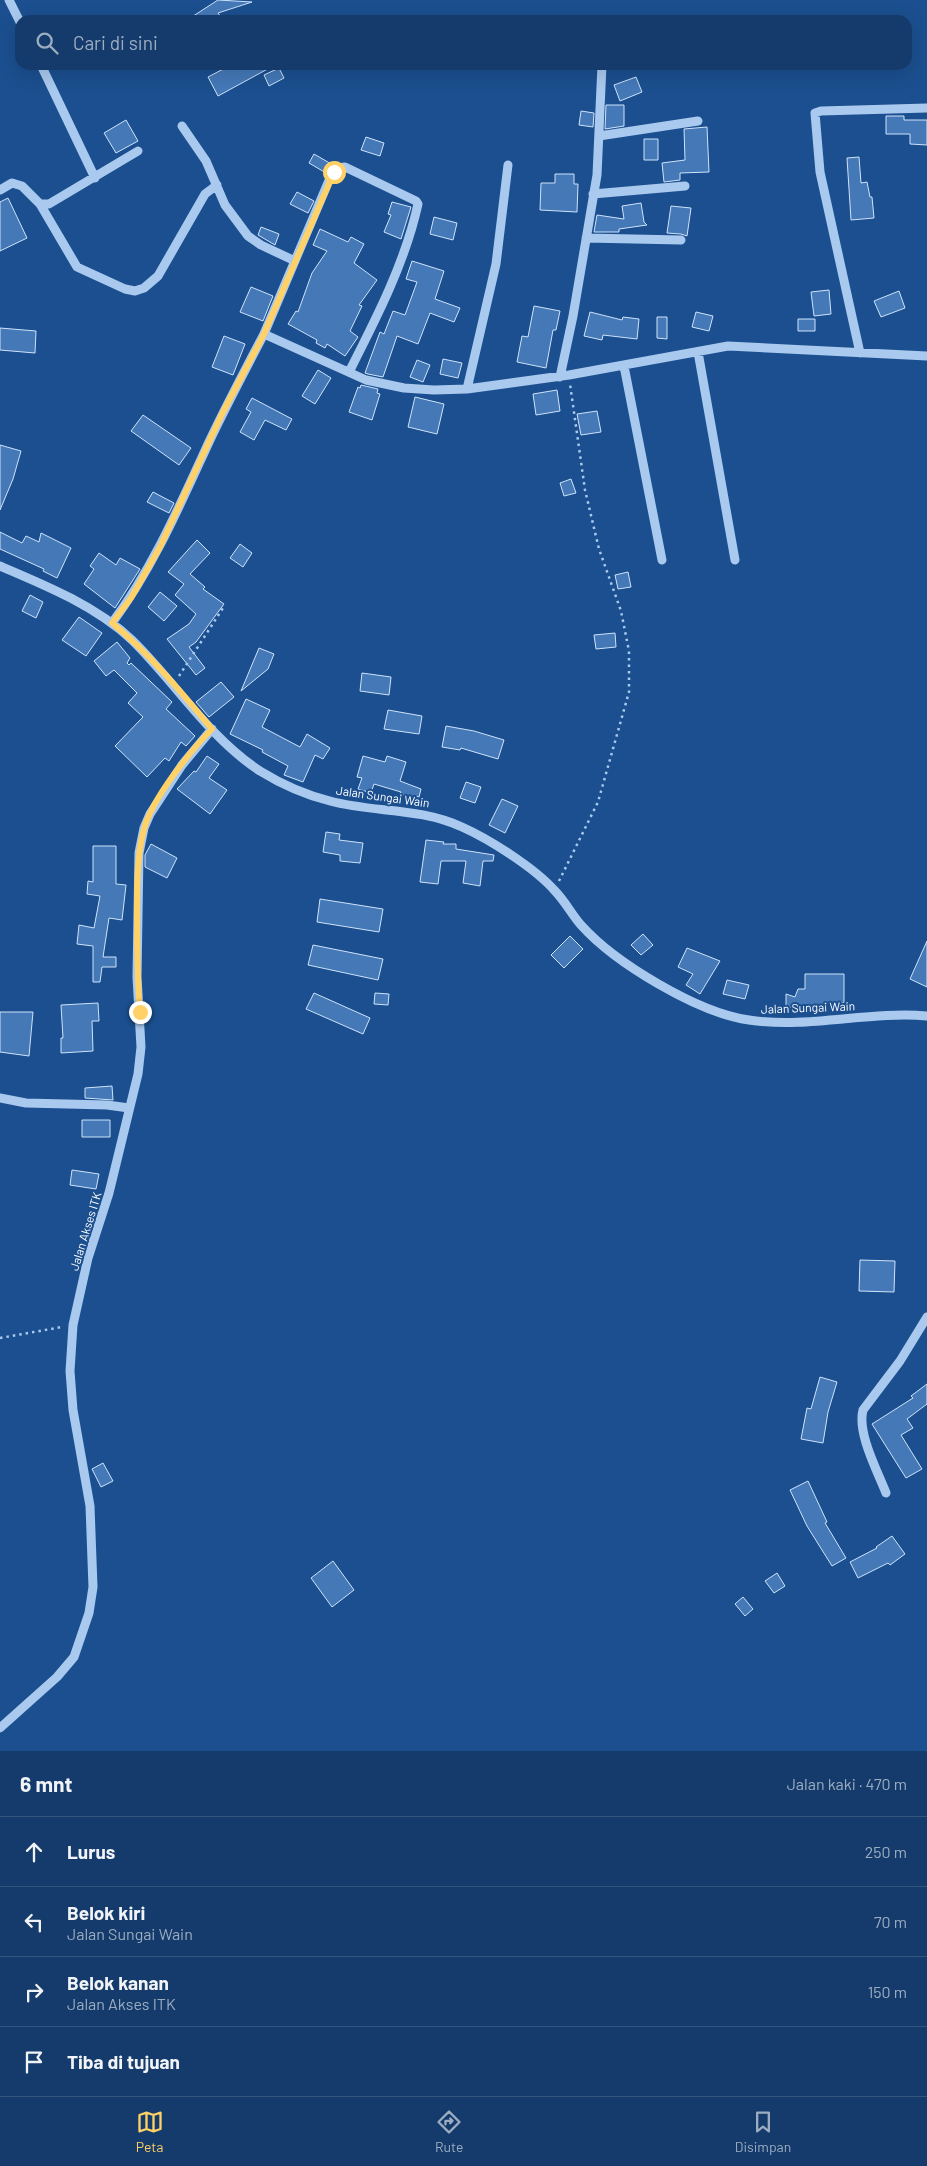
<!DOCTYPE html>
<html lang="id">
<head>
<meta charset="utf-8">
<style>
	:root { --surface:#143b6b; --page:#1d4271; --text:#f1f3f6; --muted:#9dadc1; --line:#33557e; --accent:#ffd166 }
	body { margin:0; font-family:Barlow,sans-serif; background:var(--page); color:var(--text) }
	.stop { position:absolute; width:15px; height:15px; margin:-11px; border:4px solid #ffd166; border-radius:50%; background:#fff }
	.stop.end { background:#ffd166; border-color:#fff; box-shadow:0 1px 5px #0008 }
	.list { margin:0; padding:0; list-style:none }
	h2 { display:flex; justify-content:space-between; align-items:center; height:65px; margin:0; padding:0 20px; font-size:21px }
	h2 small { font-size:16px; font-weight:400; color:var(--muted) }
	.list li { display:grid; grid-template-columns:32px 1fr auto; gap:15px; align-items:center; box-sizing:border-box; height:70px; padding:0 20px; border-top:1px solid var(--line) }
	.list b { display:block; font-size:19px; white-space:nowrap }
	.list p { margin:0; font-size:16px; white-space:nowrap; color:var(--muted) }
	.list em { font-size:16px; font-style:normal; color:var(--muted) }
	.icon { flex:none; width:28px; height:28px; fill:none; stroke:currentColor; stroke-width:2; stroke-linecap:round; stroke-linejoin:round }
	.map { position:relative; flex:none; width:927px; height:1751px; overflow:hidden }
	.search { position:absolute; background:var(--surface); box-shadow:0 5px 20px #0002; left:15px; right:15px; top:15px; height:55px; display:flex; align-items:center; gap:12px; box-sizing:border-box; padding:0 18px; border-radius:15px; color:var(--muted); font-size:19px }
	.sheet { height:345px; background:var(--surface) }
	nav { display:flex; justify-content:space-around; align-items:center; box-sizing:border-box; height:70px; border-top:1px solid var(--line); background:var(--surface); font-size:14px; color:var(--muted) }
	nav a { display:grid; justify-items:center; gap:2px }
	nav .on { color:var(--accent) }
	.map>svg:first-child { display:block }
</style>
</head>
<body>
<div class="map">
<svg width="927" height="1751" viewBox="0 0 927 1751">
	<rect width="100%" height="100%" fill="#1b4f8f"/>
	<path fill="#4478b7" stroke="#cfe3fa" d="M 218,0 L 252,2 L 218,13 L 223,20 L 187,20 Z
		M 231,65 L 275,65 L 218,96 L 208,77 Z
		M 279,68 L 284,78 L 269,86 L 264,75 Z
		M 636,77 L 642,92 L 620,101 L 614,85 Z
		M 606,105 L 624,105 L 624,126 L 605,129 Z
		M 581,111 L 594,113 L 593,127 L 579,125 Z
		M 886,116 L 904,116 L 904,120 L 927,120 L 927,145 L 910,144 L 910,134 L 886,134 Z
		M 126,120 L 138,141 L 116,153 L 104,133 Z
		M 707,127 L 709,172 L 680,173 L 680,180 L 664,182 L 662,163 L 685,160 L 684,129 Z
		M 366,137 L 384,143 L 380,156 L 361,150 Z
		M 644,139 L 658,139 L 658,160 L 644,160 Z
		M 314,154 L 333,165 L 326,173 L 309,163 Z
		M 859,157 L 861,183 L 867,182 L 870,197 L 872,197 L 874,218 L 851,220 L 847,158 Z
		M 555,174 L 574,174 L 574,184 L 578,184 L 577,212 L 540,210 L 541,183 L 555,183 Z
		M 297,192 L 314,201 L 308,213 L 290,204 Z
		M 8,198 L 27,238 L 0,251 L 0,202 Z
		M 392,202 L 411,207 L 401,239 L 384,232 L 391,215 L 388,214 Z
		M 641,203 L 644,222 L 647,225 L 619,229 L 619,232 L 594,232 L 597,215 L 624,219 L 622,206 Z
		M 671,206 L 691,208 L 687,236 L 681,234 L 667,233 Z
		M 434,217 L 457,223 L 453,240 L 430,234 Z
		M 261,227 L 279,234 L 275,245 L 258,235 Z
		M 320,229 L 348,242 L 351,237 L 364,244 L 354,263 L 377,280 L 359,305 L 362,306 L 350,331 L 358,337 L 345,356 L 327,344 L 325,348 L 316,343 L 317,340 L 288,324 L 296,311 L 298,312 L 312,273 L 327,251 L 313,245 Z
		M 412,261 L 444,271 L 435,299 L 460,308 L 454,322 L 430,313 L 418,344 L 397,336 L 383,377 L 368,374 L 365,373 L 380,332 L 384,334 L 393,311 L 405,315 L 417,282 L 406,279 Z
		M 251,287 L 273,296 L 263,321 L 240,312 Z
		M 829,290 L 831,314 L 814,316 L 811,292 Z
		M 899,291 L 905,308 L 881,317 L 874,301 Z
		M 534,306 L 560,311 L 556,330 L 553,330 L 546,368 L 517,362 L 522,336 L 528,337 Z
		M 590,312 L 622,320 L 623,317 L 639,319 L 637,339 L 603,335 L 602,340 L 584,336 Z
		M 696,312 L 713,316 L 709,331 L 692,327 Z
		M 657,317 L 667,317 L 667,339 L 657,338 Z
		M 798,319 L 815,319 L 815,331 L 798,331 Z
		M 0,328 L 36,331 L 35,353 L 0,350 Z
		M 224,336 L 245,344 L 233,375 L 212,367 Z
		M 443,359 L 462,363 L 458,378 L 440,374 Z
		M 417,360 L 430,365 L 423,382 L 410,377 Z
		M 318,370 L 331,378 L 315,404 L 302,396 Z
		M 361,385 L 378,389 L 377,393 L 380,394 L 372,420 L 349,412 L 358,387 L 360,388 Z
		M 557,390 L 560,411 L 536,415 L 533,394 Z
		M 415,397 L 444,404 L 437,434 L 408,427 Z
		M 252,398 L 292,419 L 286,430 L 265,420 L 254,440 L 240,432 L 251,412 L 246,409 Z
		M 597,411 L 601,432 L 581,435 L 577,414 Z
		M 143,415 L 191,448 L 179,465 L 131,431 Z
		M 0,445 L 21,451 L 13,479 L 0,510 Z
		M 571,479 L 576,493 L 564,496 L 560,483 Z
		M 153,492 L 174,503 L 169,513 L 147,502 Z
		M 0,532 L 22,543 L 26,536 L 39,542 L 41,533 L 71,548 L 57,578 L 43,571 L 44,569 L 0,549 Z
		M 197,540 L 210,553 L 190,574 L 205,587 L 203,589 L 224,604 L 196,642 L 189,647 L 205,668 L 196,675 L 167,639 L 189,624 L 196,614 L 175,595 L 184,584 L 168,572 Z
		M 240,544 L 252,553 L 243,567 L 230,558 Z
		M 99,553 L 116,565 L 120,558 L 140,569 L 115,608 L 84,584 L 94,569 L 90,566 Z
		M 628,572 L 631,587 L 618,589 L 615,575 Z
		M 160,592 L 177,606 L 164,621 L 148,607 Z
		M 30,595 L 43,602 L 36,618 L 22,611 Z
		M 79,617 L 102,633 L 86,656 L 62,640 Z
		M 615,633 L 616,647 L 596,649 L 594,635 Z
		M 117,642 L 130,658 L 127,663 L 129,665 L 131,663 L 172,702 L 166,709 L 195,736 L 186,746 L 181,742 L 169,761 L 165,758 L 147,777 L 115,746 L 143,717 L 128,703 L 137,693 L 114,670 L 106,676 L 94,661 Z
		M 259,648 L 274,654 L 268,669 L 241,691 Z
		M 362,673 L 391,677 L 389,695 L 360,691 Z
		M 221,682 L 234,697 L 209,717 L 196,702 Z
		M 246,699 L 270,710 L 262,727 L 300,747 L 307,734 L 330,748 L 323,759 L 315,755 L 303,782 L 284,775 L 288,766 L 262,752 L 263,750 L 230,734 Z
		M 388,710 L 422,716 L 419,734 L 384,729 Z
		M 446,726 L 474,731 L 504,740 L 498,759 L 461,748 L 460,750 L 442,747 Z
		M 207,756 L 219,764 L 209,778 L 227,790 L 210,814 L 177,789 L 194,771 L 196,772 Z
		M 363,756 L 385,762 L 387,756 L 406,762 L 400,781 L 421,789 L 419,797 L 415,796 L 414,798 L 400,794 L 401,792 L 374,784 L 371,793 L 358,789 L 362,778 L 357,777 Z
		M 466,782 L 481,787 L 475,803 L 460,798 Z
		M 502,799 L 518,806 L 505,833 L 489,825 Z
		M 326,832 L 340,834 L 339,840 L 363,843 L 360,863 L 340,861 L 340,855 L 323,852 Z
		M 426,840 L 444,842 L 443,844 L 456,844 L 456,849 L 494,855 L 493,861 L 483,861 L 480,886 L 463,883 L 466,861 L 441,861 L 438,884 L 420,882 Z
		M 151,844 L 177,858 L 167,878 L 145,867 L 145,855 Z
		M 93,846 L 116,846 L 116,884 L 126,885 L 122,920 L 109,918 L 103,957 L 116,957 L 116,967 L 102,967 L 100,982 L 93,982 L 93,946 L 77,944 L 79,925 L 94,928 L 100,896 L 87,894 L 88,881 L 93,882 Z
		M 320,899 L 383,909 L 379,932 L 317,922 Z
		M 643,934 L 653,945 L 641,955 L 631,945 Z
		M 570,936 L 583,949 L 564,968 L 551,955 Z
		M 927,941 L 927,987 L 910,979 Z
		M 313,945 L 383,959 L 378,980 L 308,965 Z
		M 687,948 L 720,961 L 700,994 L 686,985 L 693,974 L 678,967 Z
		M 805,974 L 844,974 L 844,1003 L 826,1003 L 826,1009 L 786,1007 L 786,994 L 795,997 L 798,989 L 805,989 Z
		M 727,980 L 749,985 L 745,999 L 723,994 Z
		M 314,993 L 370,1018 L 363,1034 L 306,1009 Z
		M 375,993 L 389,994 L 388,1005 L 374,1004 Z
		M 98,1003 L 99,1021 L 92,1021 L 93,1051 L 61,1053 L 61,1038 L 63,1038 L 61,1005 Z
		M 0,1012 L 33,1012 L 29,1056 L 0,1052 Z
		M 112,1086 L 113,1100 L 85,1098 L 85,1088 Z
		M 82,1120 L 110,1120 L 110,1137 L 82,1137 Z
		M 72,1170 L 99,1174 L 96,1189 L 70,1185 Z
		M 860,1260 L 895,1261 L 894,1292 L 859,1291 Z
		M 820,1377 L 837,1382 L 828,1412 L 823,1443 L 801,1439 L 807,1408 L 811,1409 Z
		M 927,1384 L 927,1404 L 907,1419 L 913,1428 L 901,1435 L 922,1469 L 906,1478 L 872,1424 L 913,1398 L 911,1396 Z
		M 103,1463 L 113,1481 L 101,1487 L 92,1469 Z
		M 808,1481 L 827,1522 L 825,1523 L 846,1558 L 832,1566 L 807,1526 L 790,1490 Z
		M 892,1536 L 905,1554 L 890,1565 L 888,1563 L 858,1578 L 850,1562 L 877,1548 L 876,1547 Z
		M 333,1561 L 354,1590 L 332,1607 L 311,1578 Z
		M 777,1573 L 785,1586 L 774,1593 L 765,1581 Z
		M 743,1597 L 753,1609 L 745,1616 L 735,1604 Z"/>
	<g fill="none" stroke-linecap="round" stroke-linejoin="round">
		<path stroke="#a9c9ee" stroke-width="2.5" stroke-dasharray="2.5 4" stroke-linecap="butt" d="M 179,676 L 223,608
			M 559,881 L 598,802 L 629,692 L 629,651 L 621,611 L 599,549 L 585,490 L 570,384
			M 0,1338 L 62,1327"/>
		<path stroke="#a9c9ee" stroke-width="9" d="M 9,0 L 20,22
			M 41,65 L 95,178
			M 182,126 L 206,161 L 225,205 L 248,236 L 261,245 L 295,261
			M 599,136 L 698,121
			M 0,190 L 12,183 L 22,186 L 40,204 L 49,204 L 138,151
			M 593,194 L 685,186
			M 40,204 L 77,267 L 125,289 L 135,291 L 144,288 L 158,276 L 205,194 L 217,185
			M 586,238 L 681,240
			M 264,334 L 330,178 L 338,168 L 345,167 L 416,201 L 418,204 C 405,263 376,319 349,372
			M 698,352 L 735,560
			M 860,353 L 820,172 L 815,113 L 821,111 L 927,108
			M 624,366 L 662,560
			M 560,377 L 573,316 L 597,175 L 602,65
			M 467,389 L 496,264 L 508,165
			M 0,566 C 45,585 96,606 132,640 C 175,682 209,738 260,771 C 281,784 306,795 330,801 C 374,813 418,807 462,827 C 489,839 535,868 555,891 C 565,901 572,915 581,925 C 615,963 698,1013 749,1020 C 808,1029 868,1011 927,1016
			M 112,623 C 153,568 180,505 209,442 C 226,406 245,370 264,334 L 366,380 L 404,388 L 434,390 L 467,389 L 569,375 L 728,346 L 927,356
			M 0,1098 L 26,1103 L 107,1105 L 129,1108
			M 886,1493 C 877,1470 857,1433 863,1410 L 900,1361 L 927,1317
			M 0,1728 L 57,1677 L 74,1657 L 89,1613 L 93,1587 L 90,1506 L 73,1410 L 70,1371 L 73,1325 L 88,1258 L 109,1193 L 138,1074 L 141,1047 L 137,977 L 139,853 L 144,828 L 150,814 L 182,765 L 212,729"/>
	</g>
	<g fill="none" stroke-linecap="round" stroke-linejoin="round">
		<path stroke="#ffd166" stroke-width="6" d="M 140,1012 C 137,978 137,944 137,909 C 137,883 137,855 144,829 C 152,799 190,751 212,729 C 181,692 150,654 112,623 L 131,598 L 160,547 L 222,414 L 264,334 L 334,172"/>
	</g>
	<g text-anchor="middle" dominant-baseline="central" stroke-width="4" stroke-linejoin="round" paint-order="stroke">
		<g font-size="12" fill="#fff" stroke="#1b4f8f">
			<text transform="translate(383 796) rotate(8)">Jalan Sungai Wain</text>
			<text transform="translate(808 1007) rotate(-2)">Jalan Sungai Wain</text>
			<text transform="translate(85 1231) rotate(-73)">Jalan Akses ITK</text>
		</g>
	</g>
</svg>
<div class="stop" style="left:334px;top:172px"></div>
<div class="stop end" style="left:140px;top:1012px"></div>
<div class="search"><svg class="icon" aria-label="search" viewBox="0 0 24 24"><circle cx="10" cy="10" r="6"/><path d="M15 15l6 6"/></svg>Cari di sini</div>
</div>
<section class="sheet">
<h2>6 mnt<small>Jalan kaki · 470 m</small></h2>
<ul class="list">
<li><svg class="icon" aria-label="ahead" viewBox="0 0 24 24"><path d="M12 20V5M6 11l6-6 6 6"/></svg><div><b>Lurus</b></div><em>250 m</em></li>
<li><svg class="icon" aria-label="left" viewBox="0 0 24 24"><path d="M17 20v-9H6M10 6l-5 5 5 5"/></svg><div><b>Belok kiri</b><p>Jalan Sungai Wain</p></div><em>70 m</em></li>
<li><svg class="icon" aria-label="right" viewBox="0 0 24 24"><path d="M7 20v-9h11M14 6l5 5-5 5"/></svg><div><b>Belok kanan</b><p>Jalan Akses ITK</p></div><em>150 m</em></li>
<li><svg class="icon" aria-label="arrive" viewBox="0 0 24 24"><path d="M6 21V4h12l-3 4 3 4H6"/></svg><div><b>Tiba di tujuan</b></div></li>
</ul>
</section>
<nav>
<a class="on"><svg class="icon" aria-label="map" viewBox="0 0 24 24"><path d="M3 6l6-2 6 2 6-2v14l-6 2-6-2-6 2zM9 4v14M15 6v14"/></svg>Peta</a>
<a><svg class="icon" aria-label="directions" viewBox="0 0 24 24"><path d="M12 3l9 9-9 9-9-9zM9 14v-3h6M13 9l2 2-2 2"/></svg>Rute</a>
<a><svg class="icon" aria-label="saved" viewBox="0 0 24 24"><path d="M7 4h10v16l-5-4-5 4z"/></svg>Disimpan</a>
</nav>
</body>
</html>
